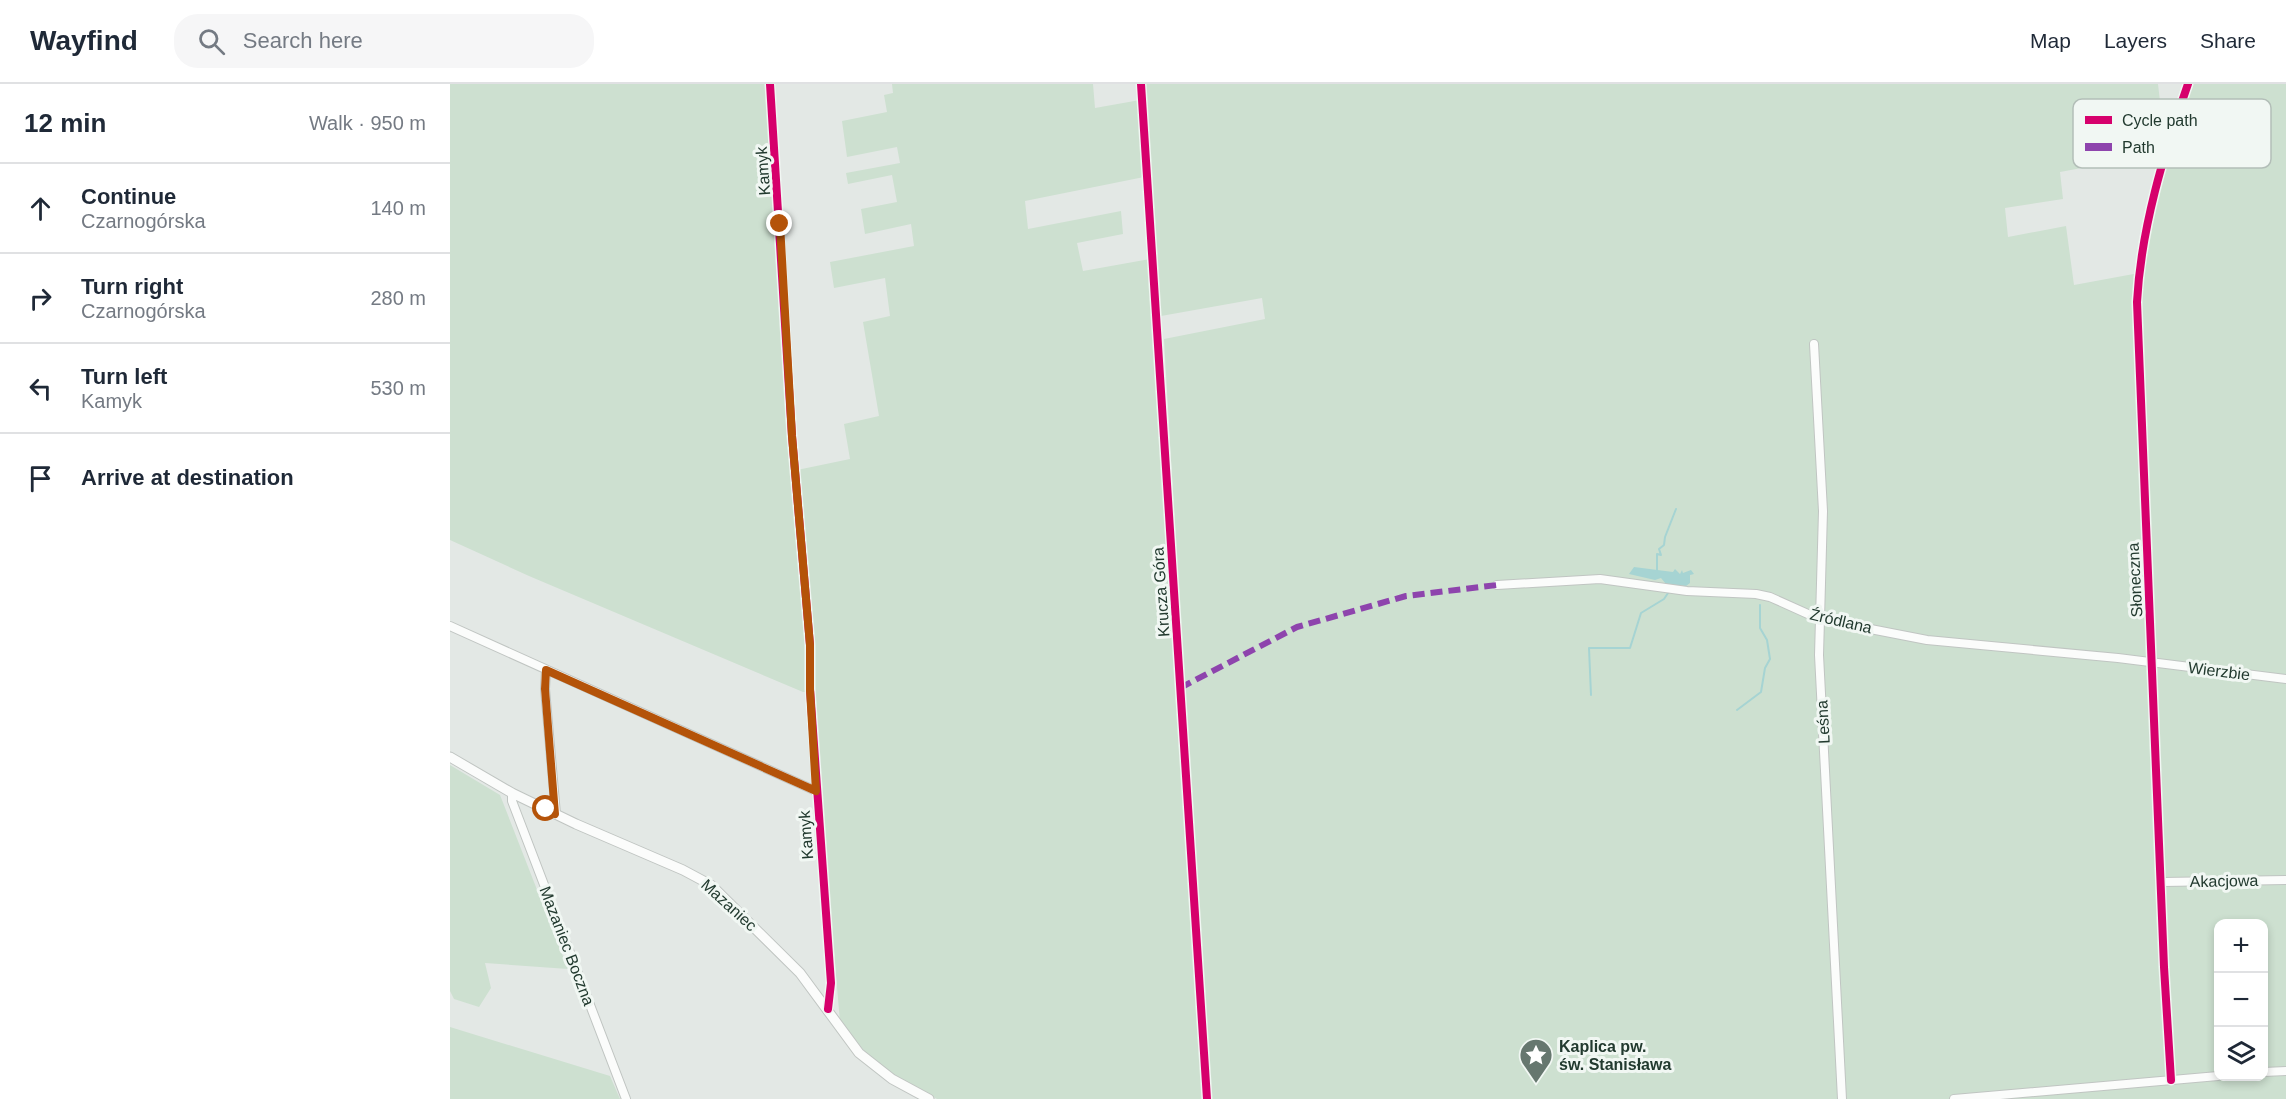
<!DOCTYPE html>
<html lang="en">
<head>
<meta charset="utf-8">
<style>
	:root { --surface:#fff; --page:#f6f6f7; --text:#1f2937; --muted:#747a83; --line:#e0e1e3 }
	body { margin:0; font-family:Helvetica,sans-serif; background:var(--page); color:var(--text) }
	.controls { position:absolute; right:18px; bottom:18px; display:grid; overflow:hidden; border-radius:12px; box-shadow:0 3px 9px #0003 }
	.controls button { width:54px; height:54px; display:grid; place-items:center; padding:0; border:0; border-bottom:2px solid var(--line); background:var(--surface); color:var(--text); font:30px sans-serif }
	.stop { position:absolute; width:18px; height:18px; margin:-14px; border:4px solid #b45309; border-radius:50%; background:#fff }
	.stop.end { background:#b45309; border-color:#fff; box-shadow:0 2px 6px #0008 }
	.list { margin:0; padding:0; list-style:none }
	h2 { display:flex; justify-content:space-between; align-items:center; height:78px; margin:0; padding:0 24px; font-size:26px }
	h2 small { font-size:20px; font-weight:400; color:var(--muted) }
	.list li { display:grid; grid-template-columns:39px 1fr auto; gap:18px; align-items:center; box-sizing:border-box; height:90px; padding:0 24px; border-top:2px solid var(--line) }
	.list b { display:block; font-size:22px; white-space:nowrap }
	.list p { margin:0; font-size:20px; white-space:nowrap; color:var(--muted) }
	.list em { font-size:20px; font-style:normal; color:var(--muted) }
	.icon { flex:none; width:33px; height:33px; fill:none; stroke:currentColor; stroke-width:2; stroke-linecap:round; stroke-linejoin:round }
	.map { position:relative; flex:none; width:1836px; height:1015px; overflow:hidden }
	header { display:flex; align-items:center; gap:36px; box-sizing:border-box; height:84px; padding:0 30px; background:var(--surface); border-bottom:2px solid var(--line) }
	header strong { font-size:28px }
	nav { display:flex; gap:33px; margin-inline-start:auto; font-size:21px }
	.search { width:420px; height:54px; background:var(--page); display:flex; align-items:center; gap:15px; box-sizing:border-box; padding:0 21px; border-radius:24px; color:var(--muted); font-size:22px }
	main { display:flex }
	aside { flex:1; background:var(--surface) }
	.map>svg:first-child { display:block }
</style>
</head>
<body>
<header>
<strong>Wayfind</strong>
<div class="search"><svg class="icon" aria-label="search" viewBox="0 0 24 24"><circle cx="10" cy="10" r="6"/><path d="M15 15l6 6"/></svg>Search here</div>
<nav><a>Map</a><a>Layers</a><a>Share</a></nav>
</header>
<main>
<aside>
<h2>12 min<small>Walk · 950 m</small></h2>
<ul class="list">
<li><svg class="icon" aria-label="ahead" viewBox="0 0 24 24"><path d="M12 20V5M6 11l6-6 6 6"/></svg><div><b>Continue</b><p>Czarnogórska</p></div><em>140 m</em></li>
<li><svg class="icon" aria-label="right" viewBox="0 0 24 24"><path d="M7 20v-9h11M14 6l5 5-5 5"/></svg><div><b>Turn right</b><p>Czarnogórska</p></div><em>280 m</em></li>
<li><svg class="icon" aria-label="left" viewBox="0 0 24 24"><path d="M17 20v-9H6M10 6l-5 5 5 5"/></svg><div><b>Turn left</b><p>Kamyk</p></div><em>530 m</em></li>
<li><svg class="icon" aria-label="arrive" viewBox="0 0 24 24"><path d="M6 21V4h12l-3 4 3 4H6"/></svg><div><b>Arrive at destination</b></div></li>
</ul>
</aside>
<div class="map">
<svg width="1836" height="1015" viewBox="0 0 1836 1015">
	<rect width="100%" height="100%" fill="#e3e8e5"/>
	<path fill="#cde0d0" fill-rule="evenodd" d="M 0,0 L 317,0 L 349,487 L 357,561 L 358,608 L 353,608 L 79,492 L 0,456 Z
		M 442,0 L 643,0 L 645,24 L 690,16 L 694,93 L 575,117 L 578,145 L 671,127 L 673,150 L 627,159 L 633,187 L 700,175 L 753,1015 L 487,1015 L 442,991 L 416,969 L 390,938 L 367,667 L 364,564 L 355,492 L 347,386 L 400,375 L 394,340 L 429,332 L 413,238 L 440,232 L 435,194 L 384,204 L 380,178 L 464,162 L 461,140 L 415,150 L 411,125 L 447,118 L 442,91 L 398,100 L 396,89 L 450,79 L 447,63 L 397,73 L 392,37 L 437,28 L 434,11 L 443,9 Z
		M 693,0 L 1708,0 L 1711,26 L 1633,40 L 1637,83 L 1610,88 L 1613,115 L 1555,124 L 1558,153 L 1616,142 L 1624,201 L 1689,189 L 1705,100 L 1733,0 L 1836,0 L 1836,1015 L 758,1015 L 714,255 L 815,235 L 812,214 L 711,232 L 704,176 ZM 1768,840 L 1814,840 L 1814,992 L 1768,992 Z
		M 0,681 L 50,711 L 118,885 L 35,879 L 41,904 L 29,923 L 4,915 L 0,907 Z
		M 0,943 L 160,992 L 170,1015 L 0,1015 Z"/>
	<path fill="#a6d4d3" d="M 1184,483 L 1223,488 L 1225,485 L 1230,490 L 1232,486 L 1233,489 L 1241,486 L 1244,490 L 1240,491 L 1240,499 L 1236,502 L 1216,500 L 1211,494 L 1205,496 L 1179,490 Z"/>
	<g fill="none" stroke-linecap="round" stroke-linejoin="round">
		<path stroke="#a6d4d3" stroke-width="2" d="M 1207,486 L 1207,470 L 1211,471 L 1209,465 L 1214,461 L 1215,453 L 1226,425
			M 1141,611 L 1139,564 L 1180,564 L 1191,529 L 1214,515 L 1218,509
			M 1287,626 L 1311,608 L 1315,584 L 1320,575 L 1317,556 L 1310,544 L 1310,521"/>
		<defs>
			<path id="minor" d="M 320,0 L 342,352 L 360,561 L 360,605 L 381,899 L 378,925
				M 691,0 L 757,1015
				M 1364,260 L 1373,427 L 1369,571 L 1392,1015
				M 1047,501 L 1150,495 L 1237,507 L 1306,510 L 1320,513 L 1369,535 L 1477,556 L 1668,574 L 1836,595
				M 0,542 L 366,707
				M 96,586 L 95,605 L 106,730
				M 62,709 L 62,717 L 176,1015
				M 1713,798 L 1836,796
				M 1814,988 L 1836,987
				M 1721,996 L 1714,883 L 1687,218 C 1691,144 1714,69 1738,0
				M 1504,1015 L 1768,992"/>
			<path id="tertiary" d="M 0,673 L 62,709 L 126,740 L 233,786 L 261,801 L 350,889 L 409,969 L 442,995 L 479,1015"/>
		</defs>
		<use href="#minor" stroke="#c0c5c2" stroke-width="10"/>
		<use href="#tertiary" stroke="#c0c5c2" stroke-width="11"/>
		<use href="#minor" stroke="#fbfcfb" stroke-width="8"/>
		<use href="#tertiary" stroke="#fbfcfb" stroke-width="9"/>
		<path stroke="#8e44ad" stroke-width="6" stroke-dasharray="12 6" stroke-linecap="butt" d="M 730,604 L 847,543 L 956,512 L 1047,501"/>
		<defs>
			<path id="cycleway" d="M 320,0 L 342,352 L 360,561 L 360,605 L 381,899 L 378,925
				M 691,0 L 757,1015
				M 1721,996 L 1714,883 L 1687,218 C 1691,144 1714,69 1738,0"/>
		</defs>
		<use href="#cycleway" stroke="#f1f7f3" stroke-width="11"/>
		<use href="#cycleway" stroke="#d6006c" stroke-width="8"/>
	</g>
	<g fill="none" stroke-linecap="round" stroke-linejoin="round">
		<path stroke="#b45309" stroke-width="8" d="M 96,725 L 105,730 L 95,605 L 96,586 L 366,707 L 360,606 L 360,561 L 342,352 L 330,140"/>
	</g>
	<defs>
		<symbol id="sight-pin" viewBox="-11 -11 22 30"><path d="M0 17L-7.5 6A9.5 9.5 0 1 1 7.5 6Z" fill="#66776f" stroke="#f1f7f3"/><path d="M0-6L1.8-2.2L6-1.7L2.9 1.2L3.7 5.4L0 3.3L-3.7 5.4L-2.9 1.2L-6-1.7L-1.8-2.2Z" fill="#fff"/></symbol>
	</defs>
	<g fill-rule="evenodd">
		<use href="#sight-pin" x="1067" y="952" width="38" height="52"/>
	</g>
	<g text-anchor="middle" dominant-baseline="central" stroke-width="6" stroke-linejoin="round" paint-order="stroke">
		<g font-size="16" fill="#223a2f" stroke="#f1f7f3">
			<text transform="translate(313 87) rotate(-94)">Kamyk</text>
			<text transform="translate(1685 496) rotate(-93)">Słoneczna</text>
			<text transform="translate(711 508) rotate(-94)">Krucza Góra</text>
			<text transform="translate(1391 537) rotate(13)">Źródlana</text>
			<text transform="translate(1769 587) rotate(7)">Wierzbie</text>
			<text transform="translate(1373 638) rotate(-93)">Leśna</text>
			<text transform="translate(356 751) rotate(-94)">Kamyk</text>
			<text transform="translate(1774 797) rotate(-1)">Akacjowa</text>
			<text transform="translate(279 821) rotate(42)">Mazaniec</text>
			<text transform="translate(117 862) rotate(69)">Mazaniec Boczna</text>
		</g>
		<g font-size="16" font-weight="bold" fill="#223a2f" stroke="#f1f7f3" text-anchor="start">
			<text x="1109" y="962">Kaplica pw.<tspan x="1109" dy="18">św. Stanisława</tspan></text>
		</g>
	</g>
	<rect x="1623" y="15" width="198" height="69" rx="9" fill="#f1f7f3" stroke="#b3beb8" stroke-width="1.5"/>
	<rect x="1635" y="32" width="27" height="8" fill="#d6006c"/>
	<rect x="1635" y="59" width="27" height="8" fill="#8e44ad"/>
	<g font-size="16" fill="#223a2f">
		<text x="1672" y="42">Cycle path</text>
		<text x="1672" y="69">Path</text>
	</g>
</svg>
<div class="controls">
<button>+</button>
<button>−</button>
<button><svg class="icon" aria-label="layers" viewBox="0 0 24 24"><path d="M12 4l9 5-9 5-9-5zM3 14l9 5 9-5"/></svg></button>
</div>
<div class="stop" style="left:96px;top:725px"></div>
<div class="stop end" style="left:330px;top:140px"></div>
</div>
</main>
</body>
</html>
